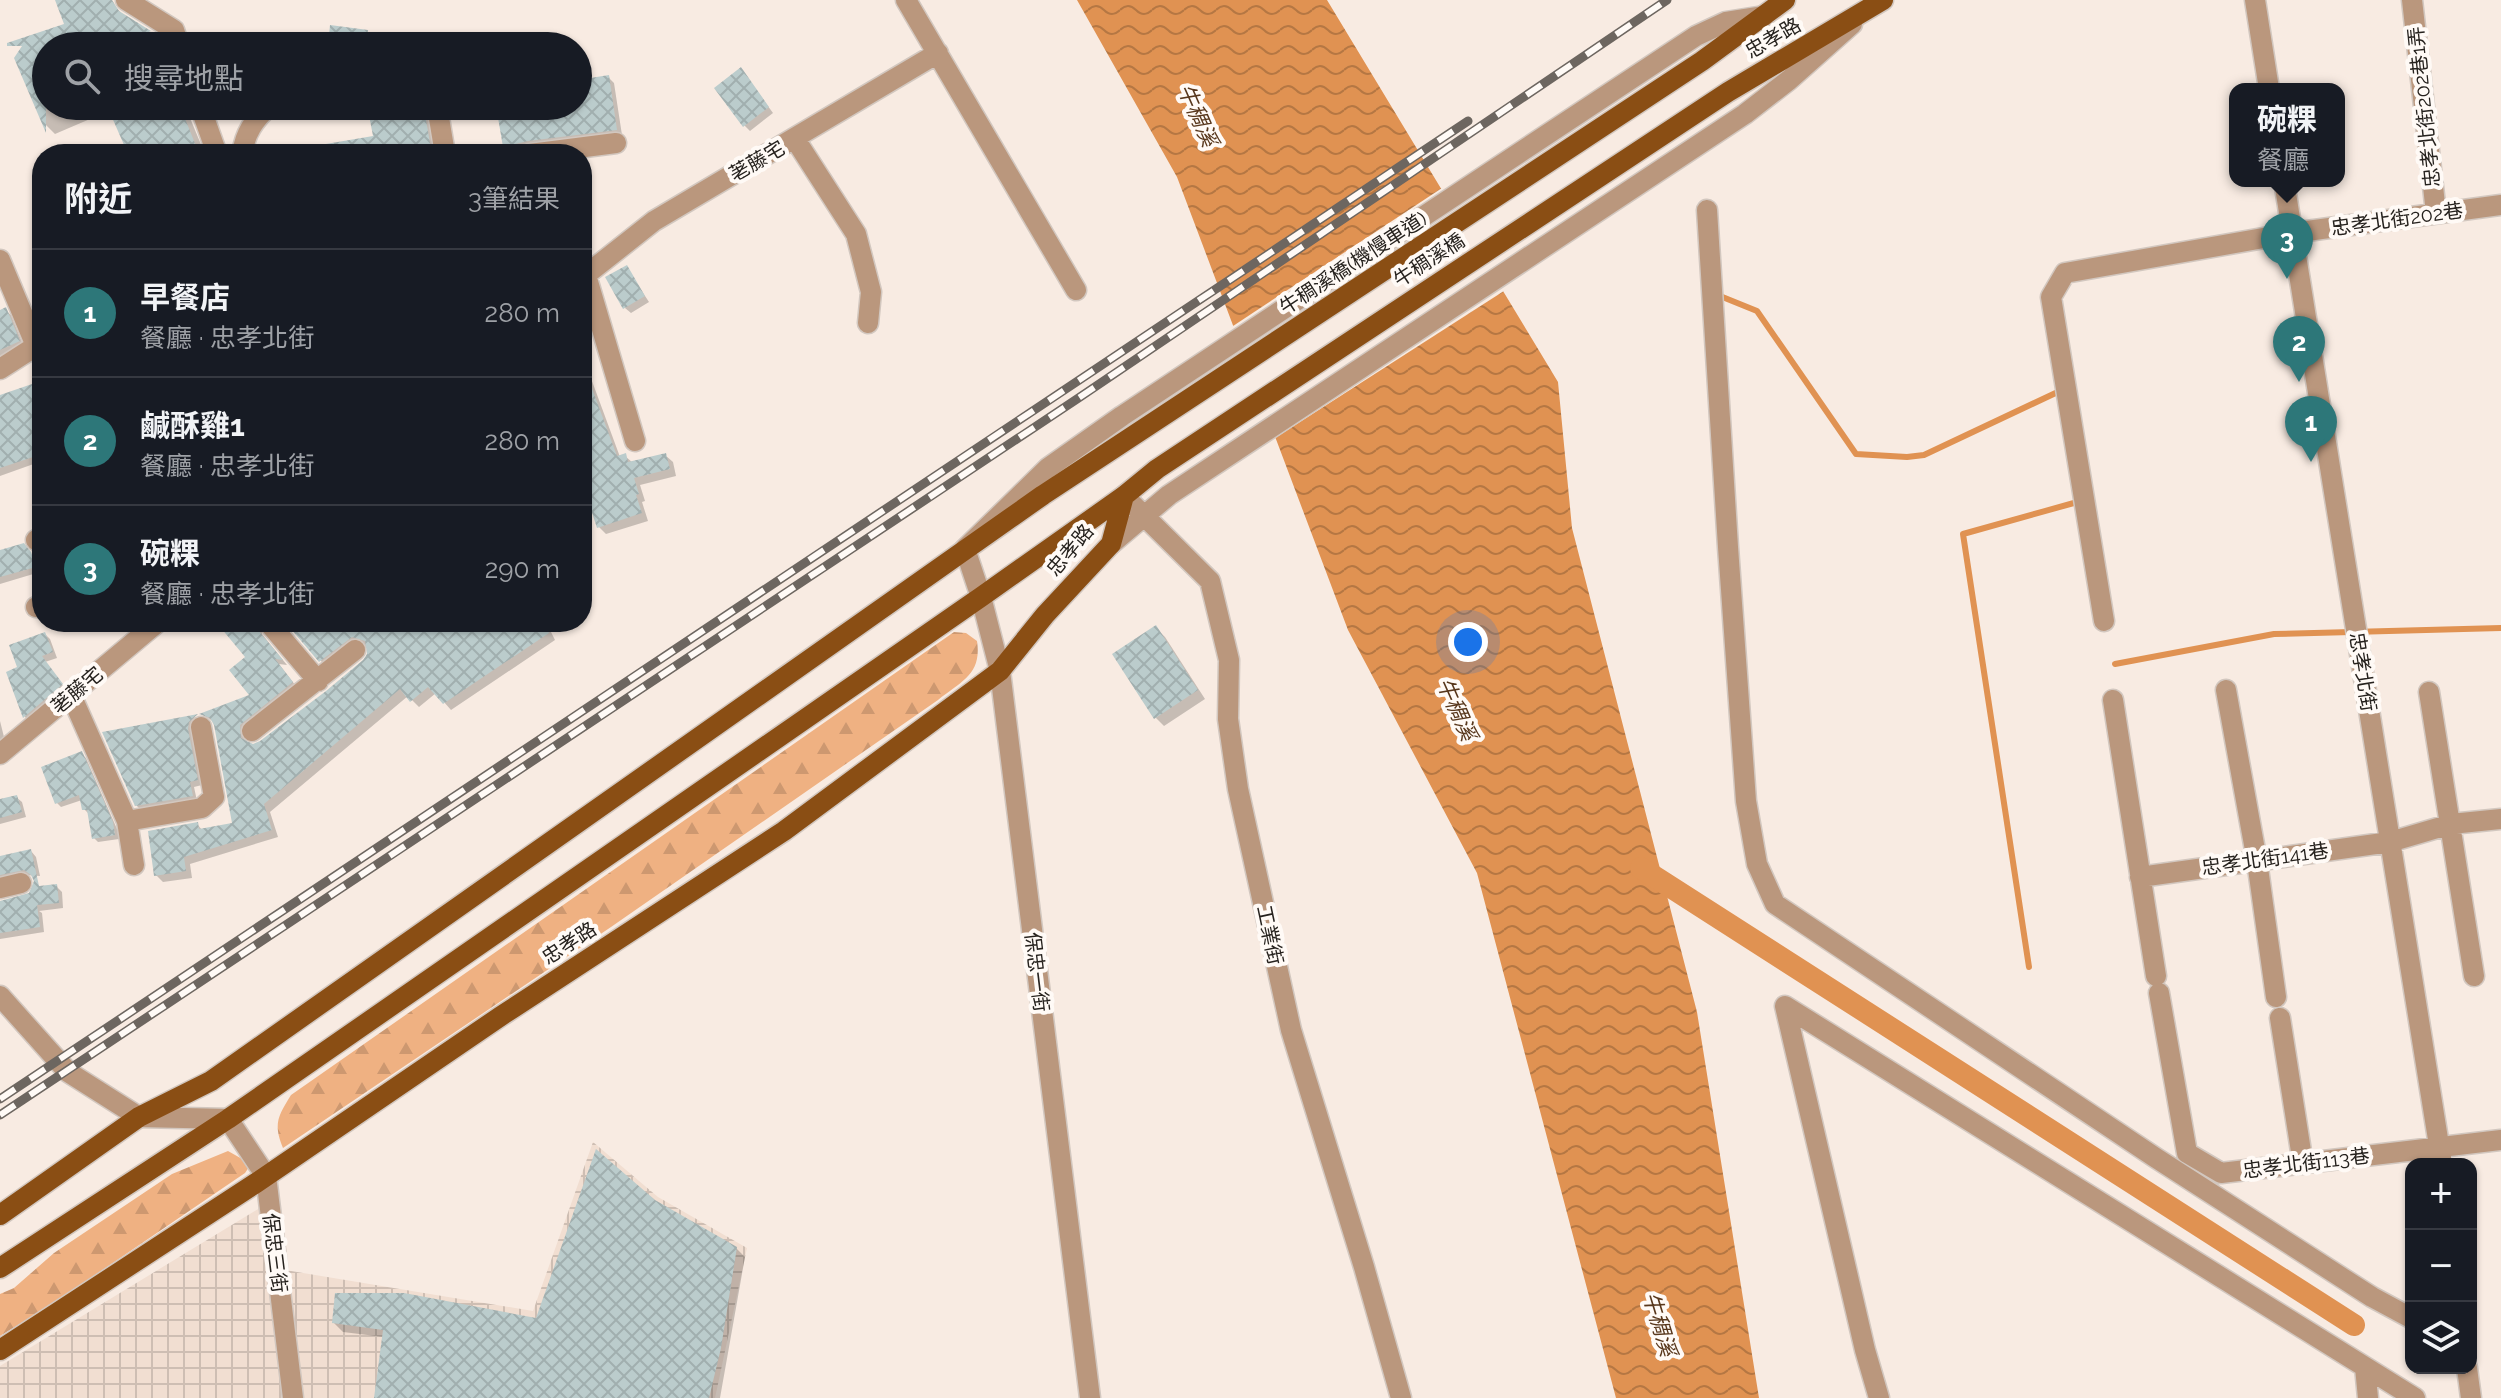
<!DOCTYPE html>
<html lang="zh-TW">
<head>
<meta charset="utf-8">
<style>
	:root { --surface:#171b24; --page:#242831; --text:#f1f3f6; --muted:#9ea1a6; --line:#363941; --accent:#2d7779 }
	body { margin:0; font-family:Raleway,"Noto Sans TC",sans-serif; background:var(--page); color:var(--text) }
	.controls { position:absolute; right:24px; bottom:24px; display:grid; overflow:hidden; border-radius:16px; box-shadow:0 2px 6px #0004 }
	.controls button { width:72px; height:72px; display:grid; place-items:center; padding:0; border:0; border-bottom:2px solid var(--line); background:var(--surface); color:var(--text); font:40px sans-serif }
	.you { position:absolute; left:1468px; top:642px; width:28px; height:28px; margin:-20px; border:6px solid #fff; border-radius:50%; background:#1a73e8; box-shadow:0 0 0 12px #1a73e833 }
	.badge { display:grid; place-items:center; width:52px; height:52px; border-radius:50%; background:var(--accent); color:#fff; font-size:26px; font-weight:700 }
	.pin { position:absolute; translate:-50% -66px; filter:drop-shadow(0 2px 4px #0008) }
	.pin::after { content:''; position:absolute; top:42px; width:28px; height:24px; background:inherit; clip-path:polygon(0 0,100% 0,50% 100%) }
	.popup { position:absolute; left:2229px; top:83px; width:116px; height:104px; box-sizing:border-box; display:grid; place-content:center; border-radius:16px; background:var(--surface); filter:drop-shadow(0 2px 6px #0005); font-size:26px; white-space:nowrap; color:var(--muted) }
	.popup b { font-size:30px; color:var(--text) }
	.popup::after { content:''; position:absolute; left:50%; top:100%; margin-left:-16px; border:16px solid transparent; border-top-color:var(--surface) }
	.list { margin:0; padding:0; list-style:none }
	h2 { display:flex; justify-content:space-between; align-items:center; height:104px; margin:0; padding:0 32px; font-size:34px }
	h2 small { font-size:26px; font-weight:400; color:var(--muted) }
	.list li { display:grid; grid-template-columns:52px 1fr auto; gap:24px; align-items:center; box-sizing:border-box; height:128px; padding:0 32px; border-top:2px solid var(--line) }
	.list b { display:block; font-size:30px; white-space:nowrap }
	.list p { margin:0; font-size:26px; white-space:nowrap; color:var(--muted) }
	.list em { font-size:26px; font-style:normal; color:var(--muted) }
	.icon { flex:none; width:44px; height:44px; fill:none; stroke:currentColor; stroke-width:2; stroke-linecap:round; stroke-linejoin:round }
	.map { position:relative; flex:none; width:2501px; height:1398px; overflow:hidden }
	.search { position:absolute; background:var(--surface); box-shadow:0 2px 6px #0004; left:32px; top:32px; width:560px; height:88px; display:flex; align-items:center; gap:20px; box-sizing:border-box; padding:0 28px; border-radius:44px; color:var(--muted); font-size:30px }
	.panel { position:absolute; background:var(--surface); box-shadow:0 2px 6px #0004; left:32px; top:144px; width:560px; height:488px; border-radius:32px }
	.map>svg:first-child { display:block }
</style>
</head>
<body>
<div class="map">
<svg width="2501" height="1398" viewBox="0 0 2501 1398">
	<defs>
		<pattern id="industrial-grid" width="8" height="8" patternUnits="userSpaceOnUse" patternTransform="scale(2)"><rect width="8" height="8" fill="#f1ded1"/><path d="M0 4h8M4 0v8" fill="none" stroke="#cebeb3"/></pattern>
		<pattern id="forest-firs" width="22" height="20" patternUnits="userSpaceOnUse" patternTransform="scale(2)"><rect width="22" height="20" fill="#efb182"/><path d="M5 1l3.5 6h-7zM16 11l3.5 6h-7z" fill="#cd9870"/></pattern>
		<pattern id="water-waves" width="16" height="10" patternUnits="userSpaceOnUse" patternTransform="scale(2)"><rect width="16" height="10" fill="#e09252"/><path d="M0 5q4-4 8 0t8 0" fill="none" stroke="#b57743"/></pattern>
		<pattern id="building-cross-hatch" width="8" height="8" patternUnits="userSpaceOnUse" patternTransform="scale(2)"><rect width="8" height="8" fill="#bcc"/><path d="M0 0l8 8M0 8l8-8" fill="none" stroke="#a1afaf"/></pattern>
	</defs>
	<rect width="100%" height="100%" fill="#f8ebe2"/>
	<path fill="url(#industrial-grid)" d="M 593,1142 L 658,1197 L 747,1248 L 715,1398 L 0,1398 L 0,1366 L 276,1198 L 285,1270 L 533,1311 Z"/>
	<path fill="url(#forest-firs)" d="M 954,632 L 966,633 L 977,641 C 982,674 962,681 938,700 L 611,927 L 283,1148 C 273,1124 278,1116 291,1095 Z
		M 228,1151 L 251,1164 L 245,1173 L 51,1305 L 0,1336 L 0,1294 L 14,1288 L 54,1253 L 172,1174 Z"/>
	<path fill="url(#water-waves)" d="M 1077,0 L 1327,0 L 1558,382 L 1572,528 L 1697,1012 L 1759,1398 L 1616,1398 L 1477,873 L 1348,630 L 1177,177 Z"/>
	<path fill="#f8ebe2" d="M 1445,186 L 1507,289 L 1272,440 L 1230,328 Z"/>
	<path fill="#0003" d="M 57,0 L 109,0 L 126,18 L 150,33 L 161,43 L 154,46 L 46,46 L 46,106 L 185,106 L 205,154 L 128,154 L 111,110 L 55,134 L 43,122 L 17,58 L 66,25 Z
		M 367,32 L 372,37 L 371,46 L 325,46 L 325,40 Z
		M 276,43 L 278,46 L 240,46 L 240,45 Z
		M 746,76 L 773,113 L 750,131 L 744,125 Z
		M 608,77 L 614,83 L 622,135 L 535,146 L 510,152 L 505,146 L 498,106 L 578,106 L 578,82 Z
		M 390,106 L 420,106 L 418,116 L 422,117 L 424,106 L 427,106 L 426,114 L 429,117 L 436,154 L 348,154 L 375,137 Z
		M 268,146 L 275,154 L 257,154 L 259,148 Z
		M 626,267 L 649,302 L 631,313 L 625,308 Z
		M 5,310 L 11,315 L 24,347 L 0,357 L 0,312 Z
		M 582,354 L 620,457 L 625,456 L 633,463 L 665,455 L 673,462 L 676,476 L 640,485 L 645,501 L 642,502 L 648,521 L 606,534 L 599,527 L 586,491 L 582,487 Z
		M 32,386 L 37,392 L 42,408 L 42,461 L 0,476 L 0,397 Z
		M 23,546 L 36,560 L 40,572 L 0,584 L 0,552 Z
		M 219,622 L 265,622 L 263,624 L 262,634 L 287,665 L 279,664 L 299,690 L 247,733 L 246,743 L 248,745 L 261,743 L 365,661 L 370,649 L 360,644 L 327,668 L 288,622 L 546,622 L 555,640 L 451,710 L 436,693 L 419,707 L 408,696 L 270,812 L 278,837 L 190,864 L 192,878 L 163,882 L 156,875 L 197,824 L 203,831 L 234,824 L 216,723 L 203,715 L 252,696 L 248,658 Z
		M 1156,628 L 1165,637 L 1205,699 L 1164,726 L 1156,718 Z
		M 45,634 L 50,639 L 57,658 L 45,662 L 67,691 L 30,722 L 25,717 L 9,673 L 20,669 Z
		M 197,717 L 201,721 L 202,785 L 194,787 L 197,801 L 142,811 L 136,805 L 105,734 Z
		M 0,721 L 5,741 L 0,746 Z
		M 81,754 L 86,758 L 117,829 L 119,839 L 98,842 L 94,838 L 89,814 L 84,809 L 82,800 L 61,807 L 57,803 Z
		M 16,797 L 22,802 L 26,817 L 0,824 L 0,802 Z
		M 31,851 L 36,857 L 40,876 L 25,875 L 0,883 L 0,858 Z
		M 56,886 L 62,892 L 63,908 L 39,911 L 42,913 L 44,932 L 0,939 L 0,913 Z
		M 654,1202 L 736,1248 L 745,1257 L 720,1398 L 376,1398 L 384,1337 L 343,1332 L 334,1323 L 538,1320 Z"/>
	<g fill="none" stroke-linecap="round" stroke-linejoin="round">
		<path stroke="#e09252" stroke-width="6" d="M 1715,294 L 1757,311 L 1856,454 L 1907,457 L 1924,455 L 2062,390
			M 2115,664 L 2274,634 L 2501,628
			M 2029,967 L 1963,534 L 2081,501"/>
		<path stroke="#e09252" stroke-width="22" d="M 1641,868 L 2354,1325"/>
	</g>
	<path fill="url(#building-cross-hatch)" d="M 55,0 L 112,0 L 119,11 L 151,31 L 131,39 L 134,46 L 46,46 L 46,133 L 14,58 L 22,46 L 7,46 L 7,43 L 64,24 Z
		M 330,25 L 368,30 L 366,46 L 328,46 Z
		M 741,67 L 769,107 L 743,127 L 714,88 Z
		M 609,75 L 617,130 L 528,141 L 503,147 L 496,106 L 578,106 L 578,80 Z
		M 107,106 L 180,106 L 198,151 L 189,154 L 128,154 Z
		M 387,106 L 399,106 L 402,119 L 425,114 L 431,149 L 404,154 L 320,154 L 320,145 L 373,136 L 368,110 Z
		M 627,265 L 645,296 L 623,309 L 605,277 Z
		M 6,307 L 20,341 L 0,350 L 0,310 Z
		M 584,367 L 617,456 L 626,453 L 628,462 L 666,453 L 670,469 L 634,478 L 639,494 L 636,495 L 642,513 L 597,528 L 582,482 L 582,368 Z
		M 32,384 L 42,413 L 42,454 L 0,468 L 0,395 Z
		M 24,543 L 31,552 L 36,567 L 0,577 L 0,550 Z
		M 216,622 L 255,622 L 258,630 L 283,660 L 275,659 L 293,682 L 240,725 L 241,738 L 253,744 L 260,741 L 326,691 L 363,660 L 367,654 L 365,641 L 352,637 L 319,662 L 285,622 L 544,622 L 549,633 L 443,704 L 428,687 L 410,702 L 400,689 L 264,804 L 272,830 L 184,857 L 186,871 L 154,876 L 148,831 L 198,822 L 199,829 L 232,823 L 214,725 L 210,718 L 199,714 L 249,695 L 229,670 L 245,657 Z
		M 1156,625 L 1198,690 L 1154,719 L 1112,654 Z
		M 45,632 L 53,652 L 42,656 L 63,684 L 23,718 L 6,672 L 17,667 L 9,645 Z
		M 198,714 L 189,722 L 188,729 L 198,780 L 190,782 L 193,796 L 135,806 L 102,732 Z
		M 82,751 L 113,822 L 115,835 L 92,839 L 87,810 L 82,810 L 79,795 L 55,804 L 41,767 Z
		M 17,795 L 22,812 L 0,818 L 0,799 Z
		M 31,849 L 39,886 L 57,884 L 59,903 L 37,905 L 40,927 L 0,933 L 0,901 L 29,893 L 34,881 L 31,875 L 24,870 L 0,875 L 0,856 Z
		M 596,1149 L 655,1200 L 737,1247 L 721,1348 L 709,1398 L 374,1398 L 383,1330 L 332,1323 L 335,1293 L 404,1293 L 536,1318 Z"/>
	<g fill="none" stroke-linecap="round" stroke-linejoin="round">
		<defs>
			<path id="minor" d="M 126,0 L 174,30 L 179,46
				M 906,0 L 1076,290
				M 2255,0 L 2269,89
				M 2412,0 L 2436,213
				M 200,106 L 217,154
				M 437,106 L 445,154
				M 795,139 L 856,234 L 871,292 L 868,323
				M 242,154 C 245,133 254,120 269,106
				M 530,154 L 616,143
				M 2284,181 L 2442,1164
				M 1707,210 L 1728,547 L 1746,801 L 1757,864 L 1775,904 L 2156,1158 L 2372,1297 L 2411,1318
				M 0,260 L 36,346 L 0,369
				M 586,275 L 635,441
				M 582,278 L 654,221 L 938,53
				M 1124,496 L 1210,581 L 1229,660 L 1228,719 L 1238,789 L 1291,1030 L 1364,1267 L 1401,1398
				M 36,540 L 42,537
				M 1111,544 L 1169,495 L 1745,114 L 1789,80 L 1852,24
				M 36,607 L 42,605
				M 2104,621 L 2051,297 L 2065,273 L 2292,233 L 2501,205
				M 268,622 L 318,681
				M 2226,690 L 2257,861 L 2276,997
				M 2429,692 L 2474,976
				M 71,695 L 127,821 L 134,865
				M 2113,700 L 2156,976
				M 252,731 L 355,650
				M 0,754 L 158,622
				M 127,821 L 202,808 L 214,797 L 201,727
				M 2140,877 L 2390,842 L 2451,824 L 2501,819
				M 0,888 L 21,883
				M 2159,993 L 2187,1153 L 2221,1173 L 2501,1140
				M 0,996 L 68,1072 L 139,1117 L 228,1119 L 266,1176 L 293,1398
				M 2280,1018 L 2303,1164
				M 2365,1367 L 2368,1398
				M 2467,1368 L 2471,1398
				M 1090,1398 L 1000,671 L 981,597 L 965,549 L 1048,468 L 1122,416 L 1696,36 L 1726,22 L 1764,16
				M 1879,1398 L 1865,1350 L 1785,1006 L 2415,1398"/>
			<path id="major" d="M 0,1215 L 139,1117 L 211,1081 L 1043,495 L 1702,61 L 1785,0
				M 0,1268 L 228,1119 L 981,597 L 1124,496 L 1157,469 L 1728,92 L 1883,0
				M 0,1350 L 256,1183 L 501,1016 L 784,831 L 1000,671 L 1045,615 L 1111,544 L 1124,496"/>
		</defs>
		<use href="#minor" stroke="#d2c7bf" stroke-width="23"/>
		<use href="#major" stroke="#d2c7bf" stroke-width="23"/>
		<use href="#minor" stroke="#ba977d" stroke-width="20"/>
		<use href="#major" stroke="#8a4e14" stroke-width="20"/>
		<defs>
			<path id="rail" d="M 0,1099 L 1468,121
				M 0,1115 L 1080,397 L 1667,0"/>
		</defs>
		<use href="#rail" stroke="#6d6660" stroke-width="9"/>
		<use href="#rail" stroke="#fffaf6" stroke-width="6" stroke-dasharray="18" stroke-linecap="butt"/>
	</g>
	<g text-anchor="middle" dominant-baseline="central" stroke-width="8" stroke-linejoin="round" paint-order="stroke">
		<g font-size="20" fill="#26221e" stroke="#fffaf6">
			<text transform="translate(1773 38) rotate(-30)">忠孝路</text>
			<text transform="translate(2424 107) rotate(-96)">忠孝北街202巷1弄</text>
			<text transform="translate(757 161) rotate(-30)">荖藤宅</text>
			<text transform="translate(2397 219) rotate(-8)">忠孝北街202巷</text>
			<text transform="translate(1429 260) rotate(-33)">牛稠溪橋</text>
			<text transform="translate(1353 263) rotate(-33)">牛稠溪橋(機慢車道)</text>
			<text transform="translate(1070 550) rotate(-50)">忠孝路</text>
			<text transform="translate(2363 672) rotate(81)">忠孝北街</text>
			<text transform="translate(77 690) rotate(-40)">荖藤宅</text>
			<text transform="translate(2265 859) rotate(-8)">忠孝北街141巷</text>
			<text transform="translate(1270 935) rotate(78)">工業街</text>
			<text transform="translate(569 943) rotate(-33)">忠孝路</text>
			<text transform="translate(1037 972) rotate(83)">保忠一街</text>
			<text transform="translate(2306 1163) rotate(-7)">忠孝北街113巷</text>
			<text transform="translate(275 1253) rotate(83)">保忠三街</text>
		</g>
		<g font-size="22" font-style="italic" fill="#58371c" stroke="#fffaf6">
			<text transform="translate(1198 115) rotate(66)">牛稠溪</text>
			<text transform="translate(1457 709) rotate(66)">牛稠溪</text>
			<text transform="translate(1660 1324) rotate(73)">牛稠溪</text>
		</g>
	</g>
</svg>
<div class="controls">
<button>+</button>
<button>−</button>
<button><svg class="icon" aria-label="layers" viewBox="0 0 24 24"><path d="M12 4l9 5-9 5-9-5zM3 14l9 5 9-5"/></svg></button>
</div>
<div class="you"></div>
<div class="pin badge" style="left:2311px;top:462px">1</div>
<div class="pin badge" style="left:2299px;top:382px">2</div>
<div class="pin badge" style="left:2287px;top:279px">3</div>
<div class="popup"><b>碗粿</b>餐廳</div>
<div class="search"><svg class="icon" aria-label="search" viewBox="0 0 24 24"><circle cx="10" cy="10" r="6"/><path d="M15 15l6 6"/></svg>搜尋地點</div>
<section class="panel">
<h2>附近<small>3筆結果</small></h2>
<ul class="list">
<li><span class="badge">1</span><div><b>早餐店</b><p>餐廳 · 忠孝北街</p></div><em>280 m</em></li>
<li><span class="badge">2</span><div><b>鹹酥雞1</b><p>餐廳 · 忠孝北街</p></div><em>280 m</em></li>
<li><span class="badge">3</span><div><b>碗粿</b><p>餐廳 · 忠孝北街</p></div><em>290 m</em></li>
</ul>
</section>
</div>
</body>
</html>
